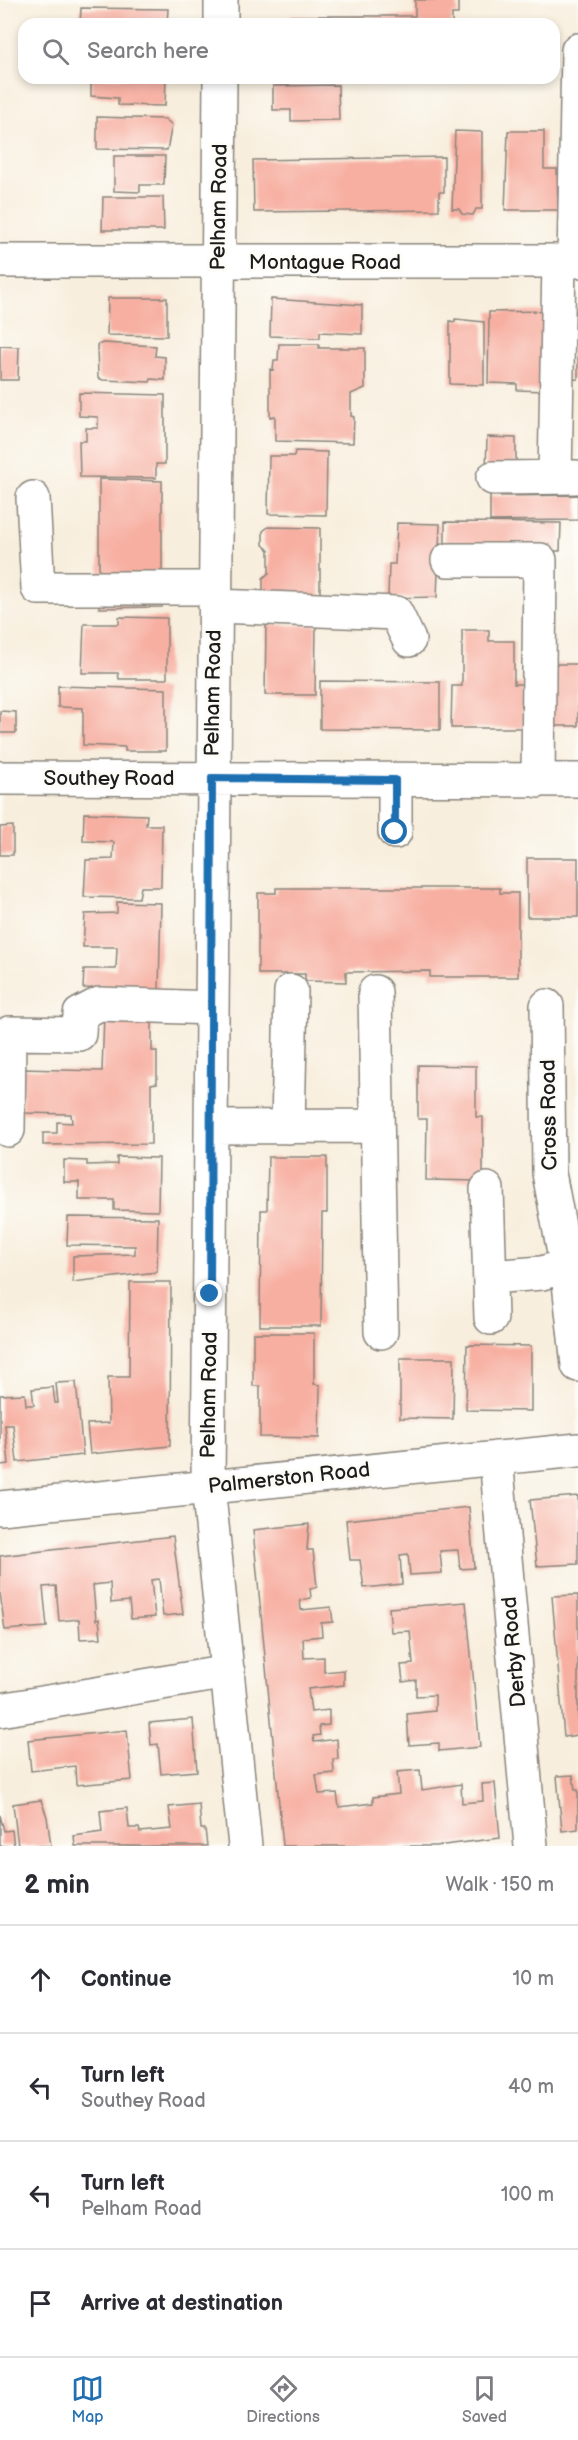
<!DOCTYPE html>
<html lang="en">
<head>
<meta charset="utf-8">
<style>
	:root { --surface:#fff; --page:#f7f7f7; --text:#2b2b33; --muted:#7c7c81; --line:#e1e1e2; --accent:#1f6fb2 }
	body { margin:0; font-family:"Balsamiq Sans",sans-serif; background:var(--page); color:var(--text) }
	.stop { position:absolute; width:18px; height:18px; margin:-14px; border:4px solid #1f6fb2; border-radius:50%; background:#fff }
	.stop.end { background:#1f6fb2; border-color:#fff; box-shadow:0 2px 6px #0008 }
	.list { margin:0; padding:0; list-style:none }
	h2 { display:flex; justify-content:space-between; align-items:center; height:78px; margin:0; padding:0 24px; font-size:26px }
	h2 small { font-size:20px; font-weight:400; color:var(--muted) }
	.list li { display:grid; grid-template-columns:39px 1fr auto; gap:18px; align-items:center; box-sizing:border-box; height:108px; padding:0 24px; border-top:2px solid var(--line) }
	.list b { display:block; font-size:22px; white-space:nowrap }
	.list p { margin:0; font-size:20px; white-space:nowrap; color:var(--muted) }
	.list em { font-size:20px; font-style:normal; color:var(--muted) }
	.icon { flex:none; width:33px; height:33px; fill:none; stroke:currentColor; stroke-width:2; stroke-linecap:round; stroke-linejoin:round }
	.map { position:relative; flex:none; width:578px; height:1846px; overflow:hidden }
	.search { position:absolute; background:var(--surface); box-shadow:0 3px 9px #0003; left:18px; right:18px; top:18px; height:66px; display:flex; align-items:center; gap:15px; box-sizing:border-box; padding:0 21px; border-radius:18px; color:var(--muted); font-size:22px }
	.sheet { height:510px; background:var(--surface) }
	nav { display:flex; justify-content:space-around; align-items:center; box-sizing:border-box; height:84px; border-top:2px solid var(--line); background:var(--surface); font-size:16px; color:var(--muted) }
	nav a { display:grid; justify-items:center; gap:3px }
	nav .on { color:var(--accent) }
	.map>svg:first-child { display:block }
</style>
</head>
<body>
<div class="map">
<svg width="578" height="1846" viewBox="0 0 578 1846">
	<rect width="100%" height="100%" fill="#fdfcf7"/>
	<filter id="ink" filterUnits="userSpaceOnUse"><feTurbulence type="fractalNoise" baseFrequency=".0167" numOctaves="2"/><feDisplacementMap in="SourceGraphic" scale="12" xChannelSelector="R" yChannelSelector="G"/><feConvolveMatrix kernelMatrix="1 2 1 2 8 2 1 2 1" color-interpolation-filters="sRGB"/></filter>
	<filter id="wash" filterUnits="userSpaceOnUse"><feTurbulence type="fractalNoise" baseFrequency=".008" numOctaves="4" result="noise"/><feDisplacementMap in="SourceGraphic" scale="24" xChannelSelector="R" yChannelSelector="G"/><feGaussianBlur stdDeviation="1.35" result="paint"/><feColorMatrix in="noise" values="0 0 0 0 0 0 0 0 0 0 0 0 0 0 0 0 0 1.4 0 .05"/><feComposite in="paint" operator="in"/></filter>
	<g filter="url(#wash)">
		<rect width="100%" height="100%" fill="#f8eedd"/>
		<g id="blocks">
			<path fill="#f7afa1" d="M 415,0 L 458,0 L 458,14 L 452,14 L 452,24 L 291,24 L 290,16 L 415,16 Z
				M 81,8 L 168,9 L 167,24 L 80,24 Z
				M 91,78 L 166,78 L 165,106 L 118,105 L 118,98 L 91,96 Z
				M 338,85 L 339,120 L 291,121 L 291,110 L 273,110 L 273,86 Z
				M 97,117 L 165,119 L 172,125 L 167,150 L 97,149 Z
				M 455,131 L 482,132 L 482,209 L 476,209 L 473,215 L 462,214 L 459,209 L 452,209 Z
				M 508,131 L 544,131 L 544,169 L 557,169 L 558,210 L 505,210 Z
				M 114,156 L 165,156 L 164,185 L 140,185 L 140,192 L 114,191 Z
				M 444,157 L 444,192 L 439,192 L 439,210 L 254,212 L 253,160 Z
				M 103,197 L 163,197 L 164,230 L 102,230 Z
				M 108,298 L 167,298 L 167,336 L 107,335 Z
				M 271,299 L 362,305 L 362,334 L 320,332 L 320,338 L 270,336 Z
				M 578,309 L 578,379 L 569,380 L 574,315 Z
				M 545,311 L 545,391 L 517,390 L 517,384 L 488,383 L 489,312 Z
				M 455,319 L 484,322 L 484,385 L 450,384 L 450,321 L 455,322 Z
				M 103,343 L 156,346 L 155,356 L 165,357 L 165,380 L 151,379 L 150,382 L 103,380 L 98,378 L 97,345 Z
				M 279,344 L 319,344 L 319,348 L 365,348 L 365,388 L 351,394 L 351,416 L 354,417 L 353,443 L 275,441 L 275,416 L 270,417 L 270,369 L 273,370 L 274,360 L 278,360 Z
				M 0,346 L 19,347 L 18,380 L 0,380 Z
				M 79,393 L 165,395 L 165,464 L 156,464 L 156,478 L 80,477 L 79,441 L 86,441 L 86,428 L 98,428 L 98,417 L 79,416 Z
				M 487,437 L 516,438 L 516,471 L 486,471 Z
				M 295,451 L 327,452 L 326,515 L 268,514 L 269,456 L 294,456 Z
				M 99,479 L 162,481 L 162,607 L 99,608 Z
				M 578,495 L 578,520 L 490,521 L 490,496 Z
				M 445,522 L 561,523 L 560,551 L 445,550 Z
				M 397,523 L 440,524 L 437,597 L 388,598 L 389,564 L 395,564 Z
				M 268,527 L 320,528 L 320,597 L 269,596 L 263,591 L 263,578 L 269,573 L 269,550 L 263,545 L 263,531 Z
				M 119,617 L 167,618 L 167,679 L 119,679 L 118,673 L 82,673 L 84,624 L 119,624 Z
				M 266,625 L 316,625 L 315,695 L 265,695 Z
				M 462,630 L 489,630 L 489,641 L 514,641 L 514,684 L 523,684 L 523,728 L 451,728 L 452,686 L 462,686 Z
				M 551,664 L 578,664 L 578,726 L 549,726 Z
				M 320,681 L 440,682 L 440,730 L 320,729 Z
				M 58,686 L 166,689 L 166,751 L 125,751 L 125,747 L 83,745 L 83,708 L 58,707 Z
				M 0,711 L 16,712 L 16,733 L 0,733 Z
				M 84,813 L 147,815 L 146,825 L 162,825 L 161,887 L 141,887 L 139,898 L 84,897 L 86,860 L 113,859 L 114,842 L 83,841 Z
				M 13,826 L 13,855 L 0,855 L 0,827 Z
				M 527,858 L 578,858 L 578,917 L 527,917 Z
				M 276,888 L 500,888 L 500,893 L 518,893 L 518,977 L 430,977 L 430,971 L 346,972 L 346,982 L 305,981 L 305,974 L 258,974 L 258,893 L 276,893 Z
				M 117,902 L 161,903 L 159,990 L 83,988 L 84,969 L 116,969 L 117,947 L 83,947 L 85,914 L 117,913 Z
				M 104,1015 L 152,1015 L 152,1051 L 157,1051 L 157,1083 L 151,1084 L 151,1144 L 43,1145 L 43,1133 L 57,1133 L 57,1122 L 72,1123 L 71,1114 L 22,1113 L 22,1069 L 102,1071 Z
				M 418,1065 L 476,1066 L 476,1117 L 483,1117 L 483,1181 L 426,1180 L 427,1119 L 418,1119 Z
				M 117,1157 L 159,1158 L 158,1211 L 114,1210 L 114,1200 L 79,1200 L 79,1182 L 64,1182 L 64,1160 L 87,1161 L 87,1165 L 117,1164 Z
				M 268,1157 L 327,1157 L 327,1213 L 322,1213 L 321,1326 L 260,1326 L 261,1210 L 267,1210 Z
				M 68,1217 L 158,1218 L 157,1272 L 73,1282 L 73,1256 L 135,1254 L 135,1246 L 67,1245 Z
				M 130,1282 L 171,1282 L 170,1446 L 90,1454 L 87,1424 L 109,1423 L 108,1377 L 129,1377 Z
				M 253,1333 L 314,1333 L 314,1384 L 320,1385 L 319,1438 L 260,1437 L 260,1386 L 253,1386 Z
				M 467,1345 L 531,1346 L 531,1411 L 466,1410 Z
				M 400,1358 L 454,1358 L 453,1419 L 400,1418 Z
				M 76,1382 L 83,1455 L 17,1462 L 13,1425 L 5,1425 L 9,1464 L 0,1465 L 0,1395 L 25,1394 L 26,1405 L 34,1405 L 32,1389 L 53,1387 L 55,1403 L 58,1403 L 56,1383 Z
				M 578,1496 L 578,1564 L 537,1566 L 530,1500 Z
				M 469,1507 L 474,1568 L 460,1569 L 458,1550 L 440,1551 L 442,1573 L 410,1575 L 408,1554 L 400,1555 L 402,1584 L 364,1588 L 360,1560 L 350,1560 L 346,1520 Z
				M 309,1524 L 307,1550 L 313,1550 L 317,1587 L 310,1589 L 311,1598 L 300,1600 L 301,1610 L 331,1607 L 333,1622 L 321,1623 L 322,1636 L 303,1638 L 304,1658 L 324,1657 L 324,1672 L 344,1670 L 344,1685 L 308,1689 L 311,1712 L 329,1710 L 329,1725 L 319,1726 L 320,1735 L 313,1736 L 314,1742 L 337,1739 L 338,1759 L 333,1759 L 334,1773 L 316,1775 L 319,1794 L 337,1793 L 339,1807 L 373,1803 L 373,1797 L 399,1794 L 397,1772 L 420,1770 L 422,1790 L 461,1784 L 462,1803 L 483,1801 L 482,1784 L 495,1783 L 500,1838 L 436,1846 L 283,1846 L 253,1530 Z
				M 173,1536 L 183,1614 L 163,1616 L 159,1579 L 151,1580 L 155,1617 L 131,1619 L 129,1601 L 111,1603 L 110,1583 L 93,1585 L 96,1620 L 99,1619 L 101,1638 L 80,1639 L 79,1619 L 59,1621 L 56,1586 L 43,1587 L 47,1627 L 5,1630 L 0,1593 L 0,1556 Z
				M 578,1595 L 578,1735 L 564,1737 L 552,1596 Z
				M 466,1602 L 480,1747 L 439,1751 L 439,1743 L 409,1745 L 407,1714 L 435,1711 L 435,1695 L 416,1696 L 416,1680 L 403,1682 L 401,1665 L 413,1664 L 410,1631 L 391,1632 L 389,1608 Z
				M 193,1719 L 197,1771 L 161,1774 L 158,1744 L 151,1745 L 149,1723 Z
				M 127,1730 L 132,1780 L 76,1785 L 75,1766 L 31,1771 L 28,1740 Z
				M 573,1775 L 575,1790 L 578,1790 L 578,1829 L 562,1831 L 557,1776 Z
				M 41,1800 L 47,1817 L 51,1846 L 18,1846 L 13,1804 Z
				M 199,1804 L 201,1829 L 205,1829 L 207,1846 L 75,1846 L 74,1836 L 102,1832 L 100,1811 L 127,1808 L 129,1828 L 139,1828 L 140,1832 L 172,1829 L 169,1807 Z
				M 0,1815 L 4,1831 L 12,1830 L 14,1846 L 0,1846 Z"/>
		</g>
	</g>
	<g filter="url(#ink)">
		<use href="#blocks" fill-opacity="0" stroke="#8a857c" stroke-width="1.5"/>
		<g fill="none" stroke-linecap="round" stroke-linejoin="round">
			<defs>
				<path id="minor" d="M 221,24 L 221,0
					M 220,78 L 208,1486 L 245,1846
					M 0,261 L 578,261
					M 574,261 L 578,50
					M 555,477 L 559,261
					M 493,478 L 576,477
					M 33,498 L 38,588 L 215,588
					M 448,560 L 540,560 L 538,781
					M 215,606 L 396,613 L 409,640
					M 0,778 L 578,780
					M 395,832 L 395,780
					M 375,992 L 381,1332
					M 547,1006 L 549,1173 L 568,1274 L 578,1365
					M 211,1127 L 377,1126
					M 288,1127 L 291,991
					M 8,1130 L 9,1033 L 79,1034 L 80,1014 L 99,1004 L 212,1008
					M 487,1189 L 491,1318
					M 490,1277 L 542,1273 L 578,1262
					M 496,1458 L 531,1846
					M 0,1508 L 578,1450
					M 0,1710 L 228,1672"/>
			</defs>
			<use href="#minor" stroke="#8a857c" stroke-width="36"/>
			<use href="#minor" stroke="#fff" stroke-width="33"/>
		</g>
	</g>
	<g fill="none" stroke-linecap="round" stroke-linejoin="round" filter="url(#ink)">
		<path stroke="#1f6fb2" stroke-width="8" d="M 210,1294 L 212,778 L 395,780 L 395,832"/>
	</g>
	<g text-anchor="middle" dominant-baseline="central" stroke-width="6" stroke-linejoin="round" paint-order="stroke">
		<g font-size="21" fill="#1c1c1c" stroke="#fdfcf7">
			<text transform="translate(219 207) rotate(-89)">Pelham Road</text>
			<text x="325" y="262">Montague Road</text>
			<text transform="translate(213 693) rotate(-89)">Pelham Road</text>
			<text x="109" y="778">Southey Road</text>
			<text transform="translate(549 1115) rotate(-91)">Cross Road</text>
			<text transform="translate(209 1395) rotate(-89)">Pelham Road</text>
			<text transform="translate(289 1478) rotate(-6)">Palmerston Road</text>
			<text transform="translate(514 1652) rotate(-95)">Derby Road</text>
		</g>
	</g>
</svg>
<div class="stop" style="left:395px;top:832px"></div>
<div class="stop end" style="left:210px;top:1294px"></div>
<div class="search"><svg class="icon" aria-label="search" viewBox="0 0 24 24"><circle cx="10" cy="10" r="6"/><path d="M15 15l6 6"/></svg>Search here</div>
</div>
<section class="sheet">
<h2>2 min<small>Walk · 150 m</small></h2>
<ul class="list">
<li><svg class="icon" aria-label="ahead" viewBox="0 0 24 24"><path d="M12 20V5M6 11l6-6 6 6"/></svg><div><b>Continue</b></div><em>10 m</em></li>
<li><svg class="icon" aria-label="left" viewBox="0 0 24 24"><path d="M17 20v-9H6M10 6l-5 5 5 5"/></svg><div><b>Turn left</b><p>Southey Road</p></div><em>40 m</em></li>
<li><svg class="icon" aria-label="left" viewBox="0 0 24 24"><path d="M17 20v-9H6M10 6l-5 5 5 5"/></svg><div><b>Turn left</b><p>Pelham Road</p></div><em>100 m</em></li>
<li><svg class="icon" aria-label="arrive" viewBox="0 0 24 24"><path d="M6 21V4h12l-3 4 3 4H6"/></svg><div><b>Arrive at destination</b></div></li>
</ul>
</section>
<nav>
<a class="on"><svg class="icon" aria-label="map" viewBox="0 0 24 24"><path d="M3 6l6-2 6 2 6-2v14l-6 2-6-2-6 2zM9 4v14M15 6v14"/></svg>Map</a>
<a><svg class="icon" aria-label="directions" viewBox="0 0 24 24"><path d="M12 3l9 9-9 9-9-9zM9 14v-3h6M13 9l2 2-2 2"/></svg>Directions</a>
<a><svg class="icon" aria-label="saved" viewBox="0 0 24 24"><path d="M7 4h10v16l-5-4-5 4z"/></svg>Saved</a>
</nav>
</body>
</html>
